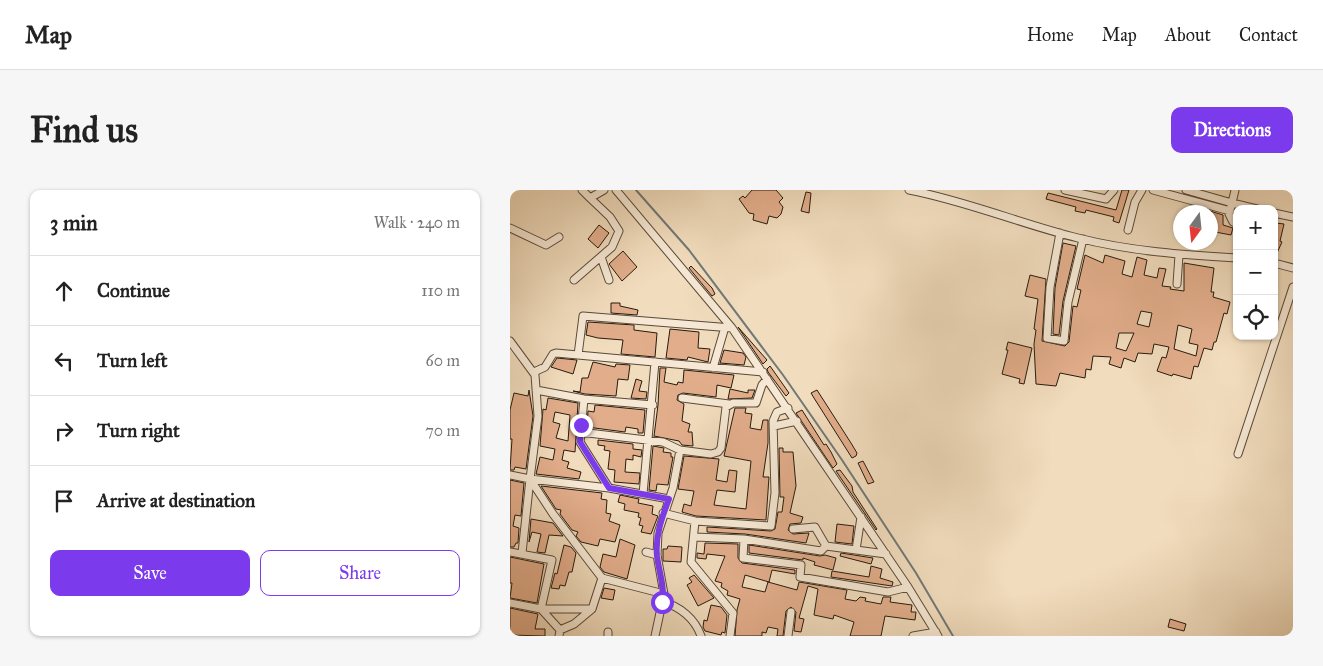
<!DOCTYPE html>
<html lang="en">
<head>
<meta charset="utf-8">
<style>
	:root { --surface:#fff; --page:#f6f6f6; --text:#222; --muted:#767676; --line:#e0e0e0; --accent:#7c3aed }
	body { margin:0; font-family:"IM FELL Great Primer",serif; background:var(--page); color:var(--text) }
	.controls { position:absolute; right:15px; top:15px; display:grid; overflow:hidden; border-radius:10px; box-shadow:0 1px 4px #0004 }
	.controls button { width:45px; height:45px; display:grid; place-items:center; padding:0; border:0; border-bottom:1px solid var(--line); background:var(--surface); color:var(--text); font:25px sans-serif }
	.compass { position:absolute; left:663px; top:15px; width:45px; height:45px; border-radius:50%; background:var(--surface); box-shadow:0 1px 4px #0004; rotate:195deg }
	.stop { position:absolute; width:15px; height:15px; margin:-11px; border:4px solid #7c3aed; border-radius:50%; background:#fff }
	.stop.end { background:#7c3aed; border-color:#fff; box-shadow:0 1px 5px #0008 }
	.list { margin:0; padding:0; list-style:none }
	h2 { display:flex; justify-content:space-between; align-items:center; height:65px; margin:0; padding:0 20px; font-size:21px }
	h2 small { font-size:16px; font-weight:400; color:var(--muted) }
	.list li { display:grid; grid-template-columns:32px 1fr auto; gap:15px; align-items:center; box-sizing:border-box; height:70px; padding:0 20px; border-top:1px solid var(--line) }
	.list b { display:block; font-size:19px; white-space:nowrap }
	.list em { font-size:16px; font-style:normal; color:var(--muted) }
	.actions { display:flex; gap:10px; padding:15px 20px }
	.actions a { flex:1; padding:11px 0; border:1px solid var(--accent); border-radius:10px; text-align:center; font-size:18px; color:var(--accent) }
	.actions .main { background:var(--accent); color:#fff }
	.icon { flex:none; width:28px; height:28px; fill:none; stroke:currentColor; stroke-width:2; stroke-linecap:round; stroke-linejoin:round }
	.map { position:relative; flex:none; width:783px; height:446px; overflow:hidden; border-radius:10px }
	header { display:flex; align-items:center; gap:30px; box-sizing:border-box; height:70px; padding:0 25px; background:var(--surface); border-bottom:1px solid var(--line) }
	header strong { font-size:24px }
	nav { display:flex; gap:28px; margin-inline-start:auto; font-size:18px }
	.intro { display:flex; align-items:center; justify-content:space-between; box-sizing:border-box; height:120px; padding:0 30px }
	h1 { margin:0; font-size:35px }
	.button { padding:12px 22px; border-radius:10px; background:var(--accent); color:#fff; font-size:18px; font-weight:700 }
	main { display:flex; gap:30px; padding:0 30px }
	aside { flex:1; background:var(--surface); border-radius:10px; box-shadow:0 1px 4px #0004 }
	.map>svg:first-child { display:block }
</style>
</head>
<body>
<header>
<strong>Map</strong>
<nav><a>Home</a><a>Map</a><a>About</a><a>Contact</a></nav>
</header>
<div class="intro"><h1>Find us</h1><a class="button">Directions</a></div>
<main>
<aside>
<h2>3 min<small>Walk · 240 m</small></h2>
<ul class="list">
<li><svg class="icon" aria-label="ahead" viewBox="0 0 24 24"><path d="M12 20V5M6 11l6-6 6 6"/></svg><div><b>Continue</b></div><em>110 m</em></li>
<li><svg class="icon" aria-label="left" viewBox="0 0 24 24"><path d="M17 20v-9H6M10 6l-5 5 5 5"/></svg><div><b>Turn left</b></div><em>60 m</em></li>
<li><svg class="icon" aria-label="right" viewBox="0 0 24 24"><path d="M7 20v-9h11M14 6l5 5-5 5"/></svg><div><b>Turn right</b></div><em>70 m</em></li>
<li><svg class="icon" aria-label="arrive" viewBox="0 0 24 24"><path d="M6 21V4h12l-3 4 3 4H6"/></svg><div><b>Arrive at destination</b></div></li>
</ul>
<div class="actions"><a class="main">Save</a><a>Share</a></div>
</aside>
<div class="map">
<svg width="783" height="446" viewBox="0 0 783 446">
	<rect width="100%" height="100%" fill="#f1dcbd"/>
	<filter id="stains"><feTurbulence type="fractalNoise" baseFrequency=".004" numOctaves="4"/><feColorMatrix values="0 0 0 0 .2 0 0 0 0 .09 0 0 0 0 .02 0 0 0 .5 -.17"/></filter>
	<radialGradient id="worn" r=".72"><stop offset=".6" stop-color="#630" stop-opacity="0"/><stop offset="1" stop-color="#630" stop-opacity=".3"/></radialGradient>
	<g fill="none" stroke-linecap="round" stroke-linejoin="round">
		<path stroke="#707977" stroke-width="2" d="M 126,0 L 179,60 L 273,185 L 332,270 L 406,383 L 443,446"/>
	</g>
	<path fill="#e2ad8b" stroke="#261b0e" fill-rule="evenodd" d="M 242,0 L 266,0 L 273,8 L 269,12 L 273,17 L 271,24 L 267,28 L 259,26 L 257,34 L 243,30 L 244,24 L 239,23 L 229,9 L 233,6 L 235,8 Z
		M 612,0 L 619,0 L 609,33 L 603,31 L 604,27 L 576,20 L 575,23 L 565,21 L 566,17 L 536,9 L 538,3 L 606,20 Z
		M 296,2 L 301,3 L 299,23 L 291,21 Z
		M 700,21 L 713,25 L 713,35 L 723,38 L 721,45 L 700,41 Z
		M 766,33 L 774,34 L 770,51 L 772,52 L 766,65 L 764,64 Z
		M 89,35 L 99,43 L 88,58 L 78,49 Z
		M 553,53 L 566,56 L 553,111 L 549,145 L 543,144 L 545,98 Z
		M 113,61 L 127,77 L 112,91 L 99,74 Z
		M 575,65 L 593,73 L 595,65 L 615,71 L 612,84 L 622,87 L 627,67 L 637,70 L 634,85 L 647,88 L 649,78 L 656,79 L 652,96 L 661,97 L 660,99 L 674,101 L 674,73 L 704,78 L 701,102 L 704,102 L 703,107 L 720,112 L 717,124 L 714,123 L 706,152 L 704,152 L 702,160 L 694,158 L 688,177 L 684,176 L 681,189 L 663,184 L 662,186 L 647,181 L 652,167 L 656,168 L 659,157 L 644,154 L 642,164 L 628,163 L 625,172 L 614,168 L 611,178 L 599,174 L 601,167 L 583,166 L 581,180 L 576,179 L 575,188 L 550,183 L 546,196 L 526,194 L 524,154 L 526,140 L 524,139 L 528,109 L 515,106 L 520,85 L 536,89 L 532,151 L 555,156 L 559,152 L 563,116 L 567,117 L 571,100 L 567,99 ZM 631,121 L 642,123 L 639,137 L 627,134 ZM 668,135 L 682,139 L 679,153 L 688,155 L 686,166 L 664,159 ZM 609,143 L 624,143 L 616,161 L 606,158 Z
		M 181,76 L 202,98 L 205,104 L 202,106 L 179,78 Z
		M 101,113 L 110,113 L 110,116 L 128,120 L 127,125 L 101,123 Z
		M 78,132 L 124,135 L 124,140 L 147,143 L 145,167 L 111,164 L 113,150 L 88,148 L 76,145 Z
		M 228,137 L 257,170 L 253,174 Z
		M 160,139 L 189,142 L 188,158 L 200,159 L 198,172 L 178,167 L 177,170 L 156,168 Z
		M 498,152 L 522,158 L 514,194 L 509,193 L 510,189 L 492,184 L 498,160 L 496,160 Z
		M 214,160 L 233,163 L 236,167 L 234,175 L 210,173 Z
		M 47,168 L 67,170 L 63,184 L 41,177 Z
		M 83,172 L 105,177 L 106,174 L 120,175 L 118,190 L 108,189 L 106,206 L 75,204 L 63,201 L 70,202 L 72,188 L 78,188 Z
		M 260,176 L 279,203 L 276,206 L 258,182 L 257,179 Z
		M 150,178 L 156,178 L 154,192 L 167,195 L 168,192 L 173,193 L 174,180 L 224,185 L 221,198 L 207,195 L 206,207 L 173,203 L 168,205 L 167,210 L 174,214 L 172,231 L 180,234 L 178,242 L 182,242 L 183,256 L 172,255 L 169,251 L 144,246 L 148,215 Z
		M 126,189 L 132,191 L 129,201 L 137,202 L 136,209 L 121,208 Z
		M 220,199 L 238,203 L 238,200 L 245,200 L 242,208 L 218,209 Z
		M 19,200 L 23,226 L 16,279 L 5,277 L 4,280 L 0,280 L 2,249 L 0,249 L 0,220 L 4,203 L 18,206 Z
		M 307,200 L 341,253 L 347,263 L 346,266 L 342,268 L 304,208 L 301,203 Z
		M 38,208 L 68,213 L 65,262 L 54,260 L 52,270 L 59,272 L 57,278 L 71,282 L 69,289 L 26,284 L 30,267 L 43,270 L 45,259 L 30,256 L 33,219 L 36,220 ZM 45,222 L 60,225 L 58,251 L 46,248 L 50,234 L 43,232 Z
		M 85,215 L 135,220 L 133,243 L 128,243 L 128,239 L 116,237 L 115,242 L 77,237 L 78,221 L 84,222 Z
		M 225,218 L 236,218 L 235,223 L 242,224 L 240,238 L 251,240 L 253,230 L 258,230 L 258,253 L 253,287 L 259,287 L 256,330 L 186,326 L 172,322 L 174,314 L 181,316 L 184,301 L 168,299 L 174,266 L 209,269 L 206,290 L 217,292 L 219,280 L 227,281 L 225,302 L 207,300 L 204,315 L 236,319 L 241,271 L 214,266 Z
		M 292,220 L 314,255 L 316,254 L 321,262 L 327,274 L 323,278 L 286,223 Z
		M 88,250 L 123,254 L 123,259 L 132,260 L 131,267 L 123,265 L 123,270 L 116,269 L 115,282 L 130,283 L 129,294 L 104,292 L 105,280 L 98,279 L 100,261 L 94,260 L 95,256 L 88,255 Z
		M 143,256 L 154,258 L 153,262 L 161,263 L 161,267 L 163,267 L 158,295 L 147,294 L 146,301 L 139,300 Z
		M 269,258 L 273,258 L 273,262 L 283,262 L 286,296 L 280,323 L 293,327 L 291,333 L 280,334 L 278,340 L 283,344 L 299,343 L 296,353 L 235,344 L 197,342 L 197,337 L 261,341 L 265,339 L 268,322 L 272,322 L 274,307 L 270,307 Z
		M 353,271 L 364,292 L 358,294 L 348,273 Z
		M 330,280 L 342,296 L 343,302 L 367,339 L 366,340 L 326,281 Z
		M 0,290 L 14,293 L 11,326 L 5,325 L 3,336 L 9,338 L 8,353 L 6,353 L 4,357 L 0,357 Z
		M 31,296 L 92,303 L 91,309 L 97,310 L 96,323 L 101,324 L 99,331 L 110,335 L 105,352 L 90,349 L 88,356 L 71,352 L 66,346 L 68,342 L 62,340 L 50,324 L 51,320 L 46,319 Z
		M 110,305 L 129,309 L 128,313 L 143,316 L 142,324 L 148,326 L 141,344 L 131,342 L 133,336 L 129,335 L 131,328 L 128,327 L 129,323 L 114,320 L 115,314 L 108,312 Z
		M 21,329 L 43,333 L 53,346 L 39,345 L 35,363 L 27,362 L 31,344 L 22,342 L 19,352 Z
		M 327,334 L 344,336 L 342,354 L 325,352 Z
		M 110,349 L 125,355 L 117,389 L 94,382 L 90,377 L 93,364 L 106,367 Z
		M 195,353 L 228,354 L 228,368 L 232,373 L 285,380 L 285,384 L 262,380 L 259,392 L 235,385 L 232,397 L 255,402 L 258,392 L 287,400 L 289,392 L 337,400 L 335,409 L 346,411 L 350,407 L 356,408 L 355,411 L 371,414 L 373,407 L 381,407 L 380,412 L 402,415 L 401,422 L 406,422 L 405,430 L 375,426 L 371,446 L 340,446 L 344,432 L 324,425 L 323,429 L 304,425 L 308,399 L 298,396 L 289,428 L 294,429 L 291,442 L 284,441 L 286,422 L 281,417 L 276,421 L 273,446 L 267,446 L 268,439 L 258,437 L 256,443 L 252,442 L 252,446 L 225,446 L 227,420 L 230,409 L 217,405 L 218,401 L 211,397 L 212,393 L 205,391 L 215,366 L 197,364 L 196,369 L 187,368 L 187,363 L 194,364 Z
		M 54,355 L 61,357 L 66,363 L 62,382 L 59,382 L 55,396 L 50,395 L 49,399 L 41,398 L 45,383 L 47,384 Z
		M 239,355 L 310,366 L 315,365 L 326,368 L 323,380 L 304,375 L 305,372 L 293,368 L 293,370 L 239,363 Z
		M 158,356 L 172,357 L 171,372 L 153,371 L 153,359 L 157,359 Z
		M 331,363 L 363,368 L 361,374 L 330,366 Z
		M 0,367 L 34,374 L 27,413 L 0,408 L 2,393 L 0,393 Z
		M 361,376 L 372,379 L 370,388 L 383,392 L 382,396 L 321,387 L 322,381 L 359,387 Z
		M 184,385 L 204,408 L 188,416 L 177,395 L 182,392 L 179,388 Z
		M 94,398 L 105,400 L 103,410 L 91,408 Z
		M 201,415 L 211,417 L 217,425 L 215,443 L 212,442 L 211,445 L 195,441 L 193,437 L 194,430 L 197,431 Z
		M 0,418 L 28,424 L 25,439 L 35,439 L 35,446 L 0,445 Z
		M 660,429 L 676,434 L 674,441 L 658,437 Z"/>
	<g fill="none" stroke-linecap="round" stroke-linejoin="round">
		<defs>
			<path id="minor" d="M 72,0 L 80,8 L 94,0
				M 106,0 L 222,138 L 398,397 L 428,446
				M 399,0 C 457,11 511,34 568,48 C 619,61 674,65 727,68
				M 555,0 L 596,9 L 604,0
				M 643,0 L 720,21
				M 676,0 L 722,13 L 725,0
				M 764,23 L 783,27
				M 727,33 L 723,32 L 719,24 L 722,13 L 747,19
				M 0,38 L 36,55 L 49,47
				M 618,40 L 625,12 L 632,0
				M 550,43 L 540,97 L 537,148 L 554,151 L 558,112 L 573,49
				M 91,67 L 99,90
				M 764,73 L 783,78
				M 64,90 L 102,57 L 109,41 L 100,27 L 80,8
				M 667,94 L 669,65
				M 0,151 L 25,185 L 28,226 L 20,289 L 0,285
				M 68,165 L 73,126 L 222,138
				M 203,178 L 215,137
				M 24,182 L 35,177 L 43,164 L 46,163 L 253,182
				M 26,200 L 74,209 L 143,215
				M 172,208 L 219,214
				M 74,209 L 70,252 L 99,298 L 159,309
				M 264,236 L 287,231
				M 70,242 L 153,252 L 170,260 L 201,264 L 208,262 L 211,258 L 216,217 L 223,213 L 246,213 L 252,195 L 257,189
				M 728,264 L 783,97
				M 20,289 L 99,298
				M 133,304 L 145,172
				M 153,323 L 185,331 L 261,336 L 265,303 L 263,231 L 267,222 L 278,218
				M 185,331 L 181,372 L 223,423 L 220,446
				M 283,339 L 305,337 L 316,356
				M 185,347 L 234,349 L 311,361 L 316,356 L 376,364
				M 234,349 L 233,368 L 291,375 L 290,387 L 378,402 L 398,397
				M 346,360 L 351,327
				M 0,362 L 42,370 L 31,419 L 50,440 L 49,446
				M 136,362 L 147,365
				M 12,363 L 20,289 L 43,324 L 92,388 L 154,404
				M 152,412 C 170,416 185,429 191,446
				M 0,413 L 31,419 L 82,419 L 92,388
				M 50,440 L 64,434 L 82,419
				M 98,446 L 98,442
				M 145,446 L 154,404 L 147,365 L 148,343 L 163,298 L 170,260
				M 278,446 L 281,422
				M 403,446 L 426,442"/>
		</defs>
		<use href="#minor" stroke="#594b3a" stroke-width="9"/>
		<use href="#minor" stroke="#f6e8d4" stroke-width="7"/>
	</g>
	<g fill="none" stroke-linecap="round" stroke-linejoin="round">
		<path stroke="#7c3aed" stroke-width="6" d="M 71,235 L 70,252 L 99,298 L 159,309 C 152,327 145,346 147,366 C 149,382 155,397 152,412"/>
	</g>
	<rect width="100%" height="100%" filter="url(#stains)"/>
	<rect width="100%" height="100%" fill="url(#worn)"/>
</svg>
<div class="controls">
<button>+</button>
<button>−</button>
<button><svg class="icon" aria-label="locate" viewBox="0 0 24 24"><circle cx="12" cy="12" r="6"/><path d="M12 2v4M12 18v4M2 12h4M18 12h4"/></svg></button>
</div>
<svg class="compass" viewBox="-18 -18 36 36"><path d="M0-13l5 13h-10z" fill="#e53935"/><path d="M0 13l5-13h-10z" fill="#767676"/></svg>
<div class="stop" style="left:152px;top:412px"></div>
<div class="stop end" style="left:71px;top:235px"></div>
</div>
</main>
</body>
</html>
